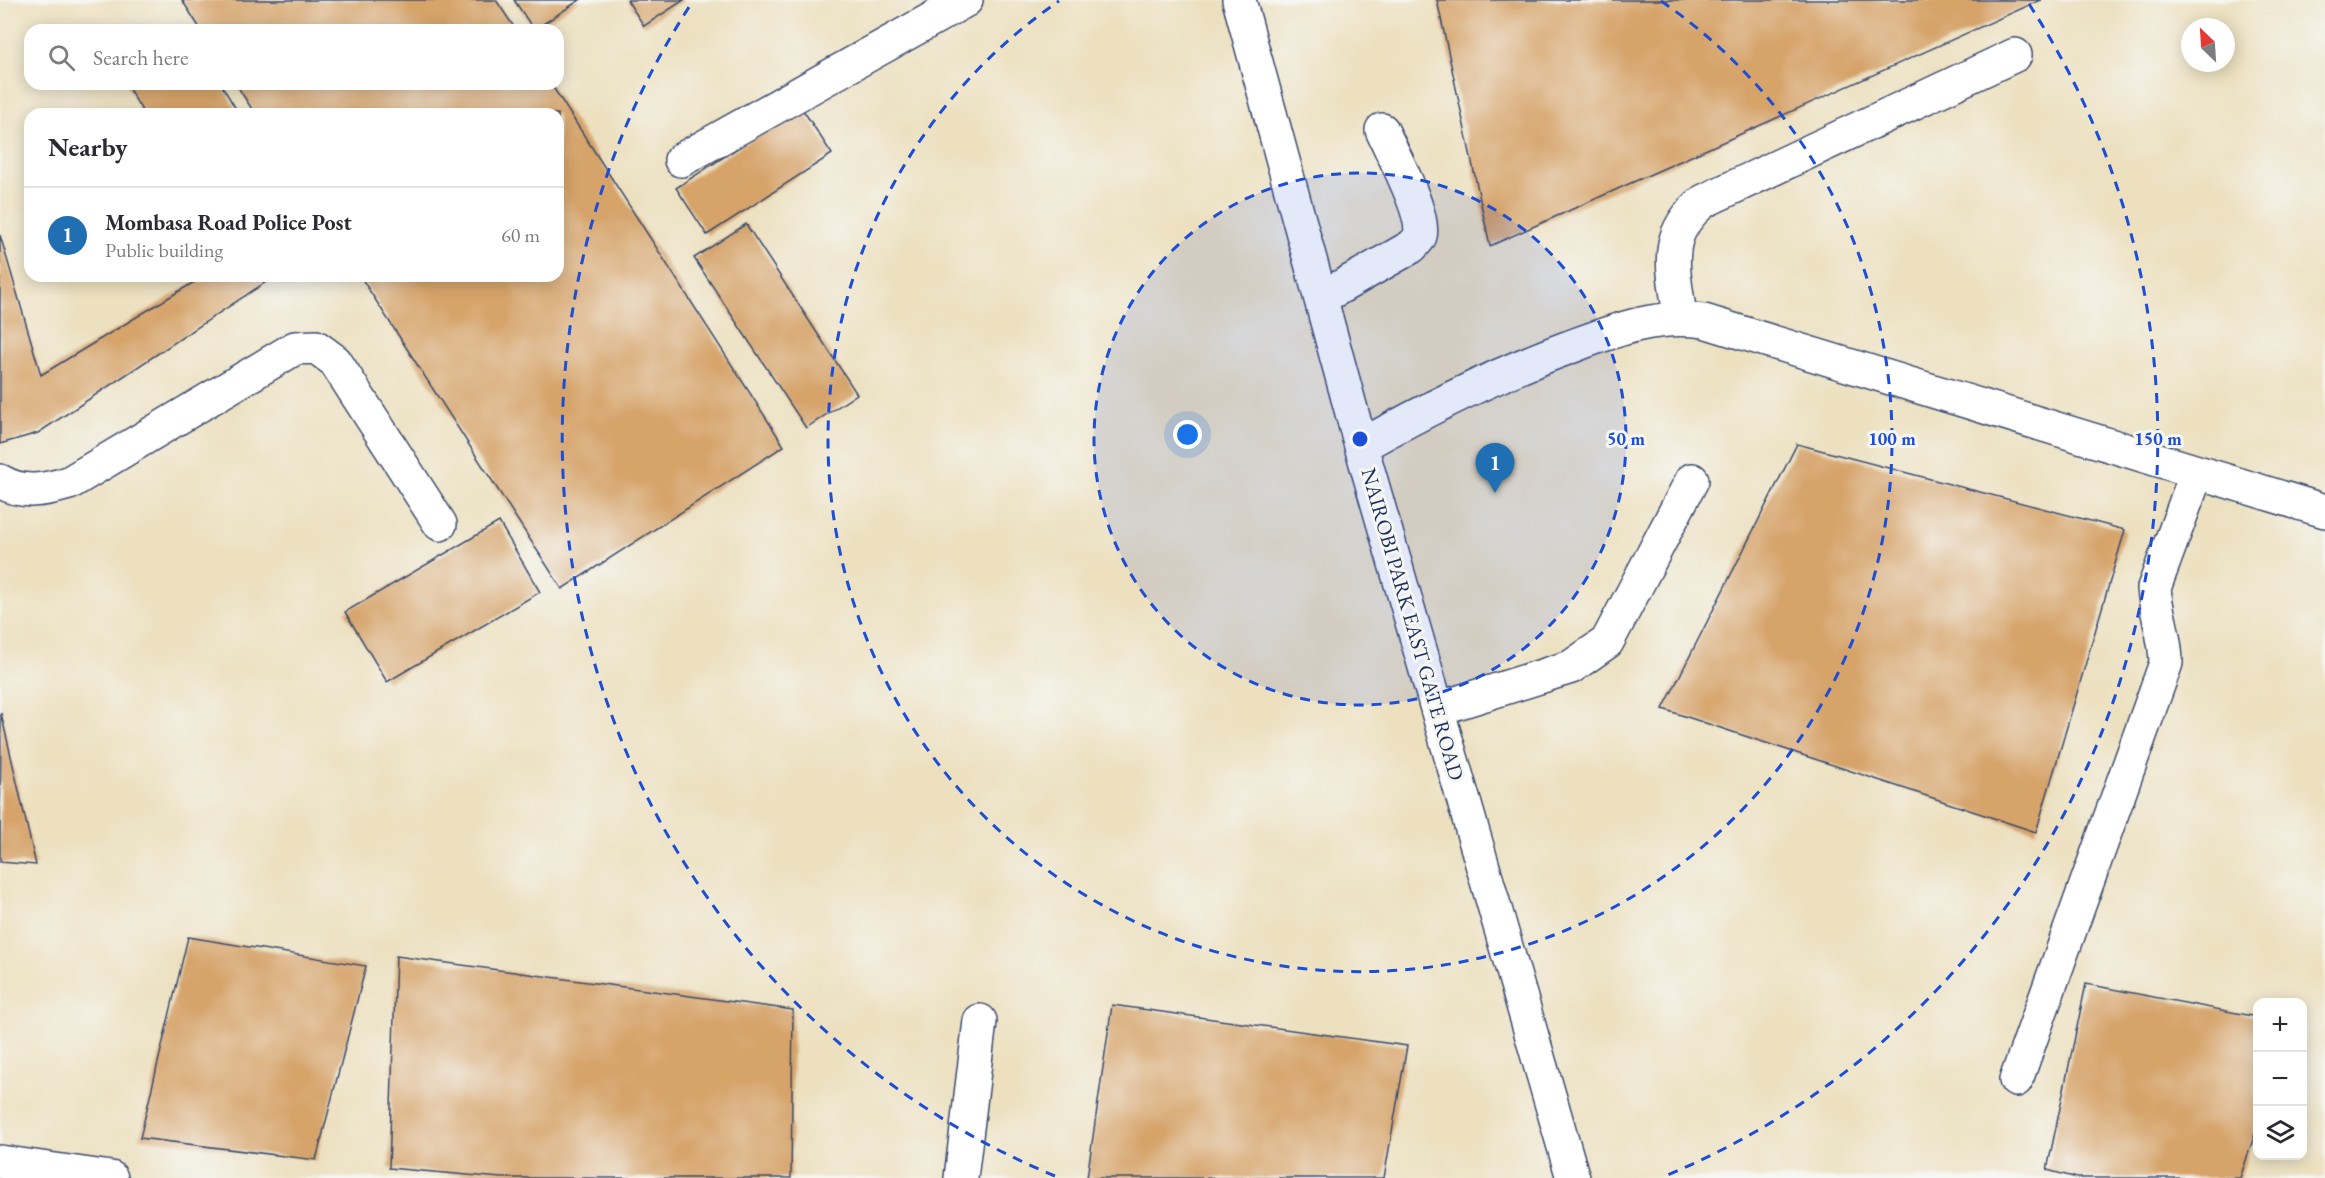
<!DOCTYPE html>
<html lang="en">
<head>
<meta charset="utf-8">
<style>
	:root { --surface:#fff; --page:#f7f7f7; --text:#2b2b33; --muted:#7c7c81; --line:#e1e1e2; --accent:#1f6fb2 }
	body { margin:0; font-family:"EB Garamond",serif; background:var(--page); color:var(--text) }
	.controls { position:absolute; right:18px; bottom:18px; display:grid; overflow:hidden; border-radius:12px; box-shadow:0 3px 15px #0003 }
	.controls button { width:54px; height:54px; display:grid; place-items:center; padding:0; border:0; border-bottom:2px solid var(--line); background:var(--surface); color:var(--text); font:30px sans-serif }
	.compass { position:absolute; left:2181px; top:18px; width:54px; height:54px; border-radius:50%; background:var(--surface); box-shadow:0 3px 15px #0003; rotate:335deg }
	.you { position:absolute; left:1188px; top:435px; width:21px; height:21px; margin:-15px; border:4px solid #fff; border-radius:50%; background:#1a73e8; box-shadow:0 0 0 9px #1a73e833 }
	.badge { display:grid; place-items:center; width:39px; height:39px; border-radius:50%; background:var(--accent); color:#fff; font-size:20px; font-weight:700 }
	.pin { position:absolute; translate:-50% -50px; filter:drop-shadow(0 2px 3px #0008) }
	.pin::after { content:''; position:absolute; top:32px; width:21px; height:18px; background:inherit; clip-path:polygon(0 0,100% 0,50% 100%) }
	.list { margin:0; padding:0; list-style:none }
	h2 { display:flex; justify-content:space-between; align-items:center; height:78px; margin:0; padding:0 24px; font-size:26px }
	h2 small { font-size:20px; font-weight:400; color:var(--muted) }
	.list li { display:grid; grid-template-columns:39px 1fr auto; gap:18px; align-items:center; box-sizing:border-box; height:96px; padding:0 24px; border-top:2px solid var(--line) }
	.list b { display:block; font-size:22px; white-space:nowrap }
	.list p { margin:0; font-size:20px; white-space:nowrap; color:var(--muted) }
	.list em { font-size:20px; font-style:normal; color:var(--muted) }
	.icon { flex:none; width:33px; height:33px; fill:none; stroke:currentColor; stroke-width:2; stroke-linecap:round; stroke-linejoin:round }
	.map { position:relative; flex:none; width:2325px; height:1178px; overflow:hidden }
	.search { position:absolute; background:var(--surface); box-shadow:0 3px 15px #0003; left:24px; top:24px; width:540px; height:66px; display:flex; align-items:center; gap:15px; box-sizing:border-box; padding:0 21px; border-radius:18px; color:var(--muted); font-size:22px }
	.panel { position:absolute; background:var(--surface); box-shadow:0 3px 15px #0003; left:24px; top:108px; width:540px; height:174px; border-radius:18px }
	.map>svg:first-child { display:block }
</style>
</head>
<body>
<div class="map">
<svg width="2325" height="1178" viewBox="0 0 2325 1178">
	<rect width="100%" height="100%" fill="#f6f6f2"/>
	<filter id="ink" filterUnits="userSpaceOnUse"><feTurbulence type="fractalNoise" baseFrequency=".0167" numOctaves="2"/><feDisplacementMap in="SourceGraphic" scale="12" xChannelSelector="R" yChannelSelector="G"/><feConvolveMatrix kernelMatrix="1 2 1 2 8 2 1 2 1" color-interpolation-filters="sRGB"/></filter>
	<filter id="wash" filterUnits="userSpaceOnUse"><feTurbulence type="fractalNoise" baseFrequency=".008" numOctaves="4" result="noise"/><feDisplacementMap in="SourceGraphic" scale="24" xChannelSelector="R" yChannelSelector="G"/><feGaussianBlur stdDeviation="1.35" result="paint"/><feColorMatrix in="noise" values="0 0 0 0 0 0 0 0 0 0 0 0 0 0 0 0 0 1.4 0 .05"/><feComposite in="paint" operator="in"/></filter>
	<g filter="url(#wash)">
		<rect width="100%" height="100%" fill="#ece0bf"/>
		<g id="blocks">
			<path fill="#d6a369" d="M 182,0 L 496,0 L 516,30 L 201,30 Z
				M 514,0 L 580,0 L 534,30 Z
				M 627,0 L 684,0 L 644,26 Z
				M 1437,0 L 2041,0 L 1490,246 Z
				M 126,84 L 221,84 L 239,114 L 144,114 Z
				M 236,84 L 551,84 L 784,446 L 562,589 L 360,276 L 558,276 L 558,114 L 255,114 Z
				M 801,107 L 832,154 L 707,235 L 676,188 Z
				M 746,224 L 857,394 L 806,428 L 694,258 Z
				M 0,235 L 41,375 L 204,276 L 275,276 L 38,433 L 0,444 Z
				M 1797,444 L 2125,530 L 2036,832 L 1663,709 Z
				M 499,522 L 540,592 L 387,682 L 345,612 Z
				M 1,713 L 36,865 L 0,862 Z
				M 188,937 L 366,966 L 316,1160 L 140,1138 Z
				M 396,956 L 793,1010 L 791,1178 L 501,1178 L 389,1168 Z
				M 2086,984 L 2258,1017 L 2258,1125 L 2240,1178 L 2077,1178 L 2047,1170 Z
				M 1112,1005 L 1407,1046 L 1384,1178 L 1087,1178 Z"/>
		</g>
	</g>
	<g filter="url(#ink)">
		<use href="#blocks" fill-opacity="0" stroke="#3a4a6d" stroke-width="1.5"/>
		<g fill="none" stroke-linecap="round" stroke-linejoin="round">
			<defs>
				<path id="minor" d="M 1239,0 L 1361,446 L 1573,1178
					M 681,160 L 966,0
					M 1321,298 L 1411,247 C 1414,244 1419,240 1420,236 C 1426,214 1392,153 1382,130
					M 1680,317 C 1674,269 1661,235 1704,201 L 2015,55
					M 1361,446 C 1429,408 1494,375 1567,348 C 1613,331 1654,314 1704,321 L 2325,511
					M 0,481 C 23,495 45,490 69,483 L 295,348 L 316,347 L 335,361 L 440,524
					M 1437,709 L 1571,667 L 1607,642 L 1692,480
					M 2016,1080 L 2166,663 C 2166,637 2156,614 2154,588 L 2197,472
					M 0,1162 L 111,1178
					M 961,1178 L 980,1021"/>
			</defs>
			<use href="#minor" stroke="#3a4a6d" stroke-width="36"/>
			<use href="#minor" stroke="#fff" stroke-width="33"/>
		</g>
	</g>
	<circle cx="1360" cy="439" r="266" fill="#1d4ed8" fill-opacity=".12"/>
	<g fill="none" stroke="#1d4ed8" stroke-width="3" stroke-dasharray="10 8">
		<circle cx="1360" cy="439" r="266"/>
		<path d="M1661 1A532 532 0 1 1 1059 1"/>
		<path d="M1055 1176A798 798 0 0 1 691 4M2029 4A798 798 0 0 1 1665 1176"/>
	</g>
	<g text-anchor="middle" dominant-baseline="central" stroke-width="6" stroke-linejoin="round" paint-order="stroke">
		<g font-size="21" fill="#1b2f5e" stroke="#f6f6f2">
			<text transform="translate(1413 624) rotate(74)">NAIROBI PARK EAST GATE ROAD</text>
		</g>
	</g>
	<circle cx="1360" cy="439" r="9" fill="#1d4ed8" stroke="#f6f6f2" stroke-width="3"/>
	<g font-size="18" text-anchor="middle" font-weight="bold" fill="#1d4ed8" stroke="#f6f6f2" stroke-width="6" stroke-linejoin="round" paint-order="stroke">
		<text x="1626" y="445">50 m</text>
		<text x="1892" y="445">100 m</text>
		<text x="2158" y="445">150 m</text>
	</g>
</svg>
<div class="controls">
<button>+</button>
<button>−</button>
<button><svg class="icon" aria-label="layers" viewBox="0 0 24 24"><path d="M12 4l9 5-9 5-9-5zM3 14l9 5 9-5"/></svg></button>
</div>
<svg class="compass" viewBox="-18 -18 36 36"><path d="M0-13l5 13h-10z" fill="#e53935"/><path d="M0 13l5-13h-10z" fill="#7c7c81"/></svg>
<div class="you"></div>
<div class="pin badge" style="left:1495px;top:493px">1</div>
<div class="search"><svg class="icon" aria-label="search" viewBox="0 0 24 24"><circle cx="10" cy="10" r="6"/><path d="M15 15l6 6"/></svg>Search here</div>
<section class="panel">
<h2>Nearby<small></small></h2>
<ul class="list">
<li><span class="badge">1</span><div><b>Mombasa Road Police Post</b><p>Public building</p></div><em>60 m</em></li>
</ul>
</section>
</div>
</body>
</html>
